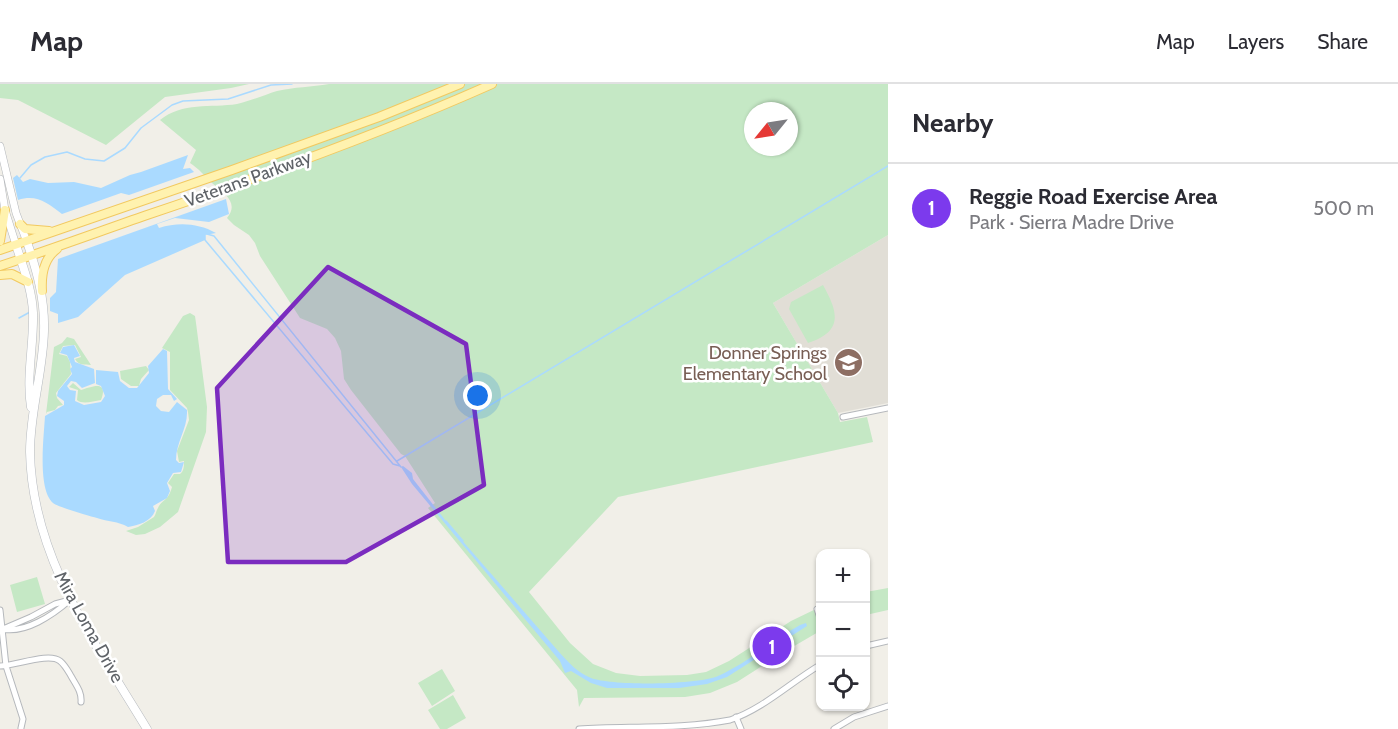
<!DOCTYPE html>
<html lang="en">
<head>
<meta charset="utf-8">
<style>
	:root { --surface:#fff; --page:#f2f2f3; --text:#2b2b33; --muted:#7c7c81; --line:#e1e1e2; --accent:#7c3aed }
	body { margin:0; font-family:Cabin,sans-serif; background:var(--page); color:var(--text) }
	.controls { position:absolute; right:18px; bottom:18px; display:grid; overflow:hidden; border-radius:12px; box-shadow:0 2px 4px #0004 }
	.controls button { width:54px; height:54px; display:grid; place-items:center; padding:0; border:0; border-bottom:2px solid var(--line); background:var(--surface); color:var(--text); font:30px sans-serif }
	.compass { position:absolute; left:744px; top:18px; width:54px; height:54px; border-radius:50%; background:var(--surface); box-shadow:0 2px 4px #0004; rotate:240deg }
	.you { position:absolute; left:478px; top:312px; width:21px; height:21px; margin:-15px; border:4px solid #fff; border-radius:50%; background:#1a73e8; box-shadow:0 0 0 9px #1a73e833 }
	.badge { display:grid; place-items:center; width:39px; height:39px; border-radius:50%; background:var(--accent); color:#fff; font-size:20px; font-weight:700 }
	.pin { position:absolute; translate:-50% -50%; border:3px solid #fff; box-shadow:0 2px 6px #0006 }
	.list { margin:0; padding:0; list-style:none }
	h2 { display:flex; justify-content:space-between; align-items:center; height:78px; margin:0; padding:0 24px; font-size:26px }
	h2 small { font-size:20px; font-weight:400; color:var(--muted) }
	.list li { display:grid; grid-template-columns:39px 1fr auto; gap:18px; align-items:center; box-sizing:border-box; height:90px; padding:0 24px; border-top:2px solid var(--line) }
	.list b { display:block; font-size:22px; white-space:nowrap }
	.list p { margin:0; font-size:20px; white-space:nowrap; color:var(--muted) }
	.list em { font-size:20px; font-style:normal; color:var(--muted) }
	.icon { flex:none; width:33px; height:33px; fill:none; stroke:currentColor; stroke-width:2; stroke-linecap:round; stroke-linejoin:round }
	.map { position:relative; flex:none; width:888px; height:645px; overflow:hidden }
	header { display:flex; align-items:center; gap:36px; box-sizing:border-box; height:84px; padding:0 30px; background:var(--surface); border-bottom:2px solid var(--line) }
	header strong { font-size:28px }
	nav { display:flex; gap:33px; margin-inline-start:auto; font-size:21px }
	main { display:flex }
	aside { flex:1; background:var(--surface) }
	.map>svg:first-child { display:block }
</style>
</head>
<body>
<header>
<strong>Map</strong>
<nav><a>Map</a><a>Layers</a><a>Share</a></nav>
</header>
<main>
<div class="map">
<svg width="888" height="645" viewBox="0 0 888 645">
	<rect width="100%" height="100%" fill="#f1efe8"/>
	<path fill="#e1ded6" d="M 888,151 L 888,319 L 838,329 L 773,219 Z"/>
	<path fill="#c5e8c5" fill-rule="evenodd" d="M 0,0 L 249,0 L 231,4 L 165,13 L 106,61 L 18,16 L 0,14 Z
		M 329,0 L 888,0 L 888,151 L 773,219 L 838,329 L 840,338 L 867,333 L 873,358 L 618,413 L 529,508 L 570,559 L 593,580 L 616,589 L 640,592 L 687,591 L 706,588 L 729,577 L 791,537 L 820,523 L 820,547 L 784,568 L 737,598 L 710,609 L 685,613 L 584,614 L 579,623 L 577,606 L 428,424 L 435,419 L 405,372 L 401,370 L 351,306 L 344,295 L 341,267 L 335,254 L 327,245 L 300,234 L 260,172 L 255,159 L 249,151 L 234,141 L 227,134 C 240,118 223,109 212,99 C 205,92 199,85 190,79 L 196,66 L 160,36 C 182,18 211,24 237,20 C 251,17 264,11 277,7 C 294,3 312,3 329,0 ZM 753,27 L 789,27 L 789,63 L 753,63 Z
		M 823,201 C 838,228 844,247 808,259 L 789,225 L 791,218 Z
		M 190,229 L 195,232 L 196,239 L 207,323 L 206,348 L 178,428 L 160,443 L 145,450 L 136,451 L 126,447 L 138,443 L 154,433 C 156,430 156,427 158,424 C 162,415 168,418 172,403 L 168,399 L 174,390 L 180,390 C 184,387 184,382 184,377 L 179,378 L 177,367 L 189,336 L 188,328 L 187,324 L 170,306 L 170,268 L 162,264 L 183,232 Z
		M 67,253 L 74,255 L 91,281 C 84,280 79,282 75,275 L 81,273 L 75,261 L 63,262 L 59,270 L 67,272 L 70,278 L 71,290 L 56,309 L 57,314 L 63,321 L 58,322 L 55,326 L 47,328 L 46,330 L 54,263 L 62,259 Z
		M 146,282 L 149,286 L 141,295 L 139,302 L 131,302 L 121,295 L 120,287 Z
		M 73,299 L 81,306 C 91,303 109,295 101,316 C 93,317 83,321 77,316 L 78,306 L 69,303 Z
		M 37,493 L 45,520 L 17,528 L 10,501 Z
		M 888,504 L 888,526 L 866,531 L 866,508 Z
		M 442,585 L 455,607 L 432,622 L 418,599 Z
		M 453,611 L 466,634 L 447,645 L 440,645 L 428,626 Z"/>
	<path fill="#aadaff" d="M 188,71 L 183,85 L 190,84 L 194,88 L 129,111 L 121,109 L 62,130 C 47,119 37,110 18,116 L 13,94 L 17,91 L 23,98 L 30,95 L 48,99 L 74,98 L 101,104 L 130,91 L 141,88 Z
		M 226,115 L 229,130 L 209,138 L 175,134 L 157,140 L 159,144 C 178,138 198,139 216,149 L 205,151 L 205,156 L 125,191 L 78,233 L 58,239 L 58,230 L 50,227 L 50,214 L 56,208 L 58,175 Z
		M 74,261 L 80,272 L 74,274 L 75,278 L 94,285 L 95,299 L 82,304 L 76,298 L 71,297 L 67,302 L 70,306 L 76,307 L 75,317 L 84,321 L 101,318 L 105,312 L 101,302 L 96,300 L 96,286 L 118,288 L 120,297 L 129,304 L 137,304 L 149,289 L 148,282 L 163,265 L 167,267 L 168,305 L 177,315 L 174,317 L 171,311 L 163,311 L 157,315 L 156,322 L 161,327 L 169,328 L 177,318 L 187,326 C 188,344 176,358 176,376 L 179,379 L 184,378 L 181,388 L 173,389 L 167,399 L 170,407 L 167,414 L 153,422 L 155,427 C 151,438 138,441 128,443 C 118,437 108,438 97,434 C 89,432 58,423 53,419 C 37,405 44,351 45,332 L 64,321 L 64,317 L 57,312 L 58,307 L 72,290 L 70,285 L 72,283 L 67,271 L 60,269 L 63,263 Z
		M 403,382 L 412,389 L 413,395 L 453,446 L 559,568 C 568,578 578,589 591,594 C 612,602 697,601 718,592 C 747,579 772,557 800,541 L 806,539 L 807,542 L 727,593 L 707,600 L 679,604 L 607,604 L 591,599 L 571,587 L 565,589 L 560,577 L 412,400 L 401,383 Z"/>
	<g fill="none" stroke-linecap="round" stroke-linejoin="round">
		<path stroke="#aadaff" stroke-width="1.5" d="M 20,94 L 31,81 L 45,73 L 67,68 L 85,75 L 104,77 L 125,64 L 141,44 L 172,21 L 183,17 L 228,15 L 271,1 L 292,0
			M 207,150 L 214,152 L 401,383
			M 205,151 L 205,156 L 393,380 L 400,382
			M 19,234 L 30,228
			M 397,377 L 888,82
			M 446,437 L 463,457"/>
		<defs>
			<path id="minor" d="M 843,333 L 888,324
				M 817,525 L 820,534
				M 0,526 L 6,582 L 23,635 L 21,644
				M 2,545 C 25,550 53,531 70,516
				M 3,545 L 31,533 L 55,520 L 70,516
				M 866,562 L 888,557
				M 0,582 C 15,582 49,568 60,577 C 65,581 68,587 71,592 C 76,601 82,608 81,618
				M 736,633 L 741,645
				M 579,645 C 627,642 684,645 730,636 C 763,625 791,598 820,581
				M 834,645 L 854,633 L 888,622"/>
			<path id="tertiary" d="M 0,62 L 16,129 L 27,158
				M 0,95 L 5,126 L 16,161"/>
			<path id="secondary" d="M 27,158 C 37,187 45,215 44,247 C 43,288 30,327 30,368 C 32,473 95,559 147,645
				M 16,161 C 23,183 32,205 33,229 C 34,260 26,292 31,323"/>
			<path id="primary" d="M 20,140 L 25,145 L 49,147
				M 0,157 L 5,126
				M 0,166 L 232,86 L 379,33 L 460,0
				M 0,182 C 49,166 98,148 147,131 C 263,92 380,50 492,0
				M 0,191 L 12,190 L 28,198
				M 42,207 C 41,191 43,175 57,165"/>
		</defs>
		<use href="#minor" stroke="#b5b8bc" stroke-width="7"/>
		<use href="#tertiary" stroke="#b5b8bc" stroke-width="8"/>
		<use href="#secondary" stroke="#b6babf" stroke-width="9"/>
		<use href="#primary" stroke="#f2c960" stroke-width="10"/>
		<use href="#minor" stroke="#fff" stroke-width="5"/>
		<use href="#tertiary" stroke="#fff" stroke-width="7"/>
		<use href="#secondary" stroke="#fff" stroke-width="8"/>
		<use href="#primary" stroke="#fff2af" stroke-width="8"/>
	</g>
	<path fill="#7b2cbf" fill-opacity="0.2" stroke="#7b2cbf" stroke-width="4.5" stroke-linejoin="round" d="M 328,183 L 466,260 L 484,401 L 346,478 L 228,478 L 217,304 Z"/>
	<defs>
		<symbol id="school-disc" viewBox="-11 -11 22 22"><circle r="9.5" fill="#8d6e63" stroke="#fff"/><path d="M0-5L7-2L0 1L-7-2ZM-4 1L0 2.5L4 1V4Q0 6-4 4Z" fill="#fff"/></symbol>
	</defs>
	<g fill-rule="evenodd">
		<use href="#school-disc" x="832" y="262" width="33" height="33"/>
	</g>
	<g text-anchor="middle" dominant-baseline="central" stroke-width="5" stroke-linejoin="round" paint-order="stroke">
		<g font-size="18" fill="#5f6368" stroke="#fff">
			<text transform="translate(248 95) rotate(-20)">Veterans Parkway</text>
			<text transform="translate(89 543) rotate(61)">Mira Loma Drive</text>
		</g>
		<g font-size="18" fill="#785e54" stroke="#fff" text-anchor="end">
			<text x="827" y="269">Donner Springs<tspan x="827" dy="21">Elementary School</tspan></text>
		</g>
	</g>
</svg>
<div class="controls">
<button>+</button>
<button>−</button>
<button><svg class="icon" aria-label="locate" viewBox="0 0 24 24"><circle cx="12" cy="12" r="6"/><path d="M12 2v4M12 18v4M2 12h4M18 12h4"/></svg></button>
</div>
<svg class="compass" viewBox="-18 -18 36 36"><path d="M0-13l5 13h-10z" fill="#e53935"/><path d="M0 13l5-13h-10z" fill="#7c7c81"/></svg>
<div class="you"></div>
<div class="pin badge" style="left:772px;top:562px">1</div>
</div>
<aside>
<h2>Nearby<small></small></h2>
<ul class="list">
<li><span class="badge">1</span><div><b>Reggie Road Exercise Area</b><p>Park · Sierra Madre Drive</p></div><em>500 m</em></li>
</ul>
</aside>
</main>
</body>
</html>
